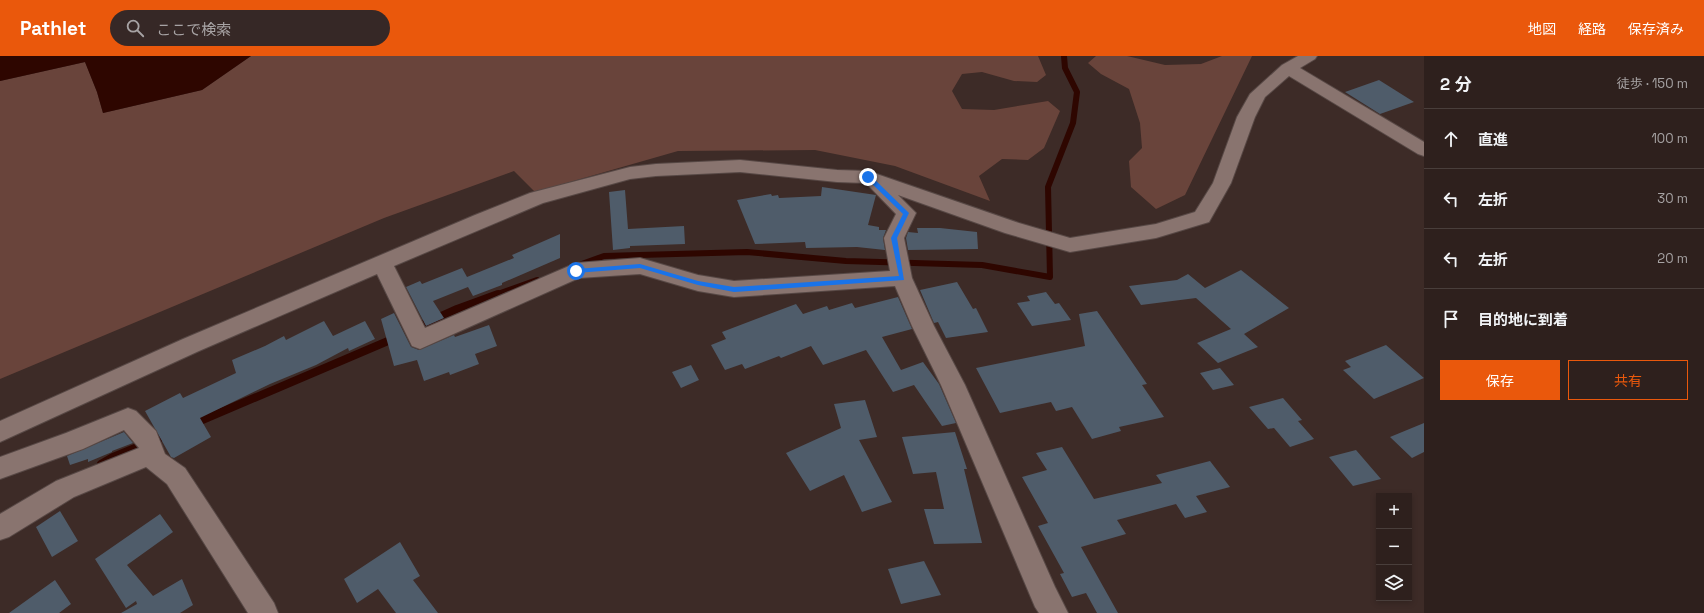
<!DOCTYPE html>
<html lang="ja">
<head>
<meta charset="utf-8">
<style>
	:root { --surface:#2e201d; --page:#362826; --text:#f1f3f6; --muted:#a7a3a4; --line:#493e3b; --accent:#ea580c }
	body { margin:0; font-family:"Space Grotesk","Noto Sans JP",sans-serif; background:var(--page); color:var(--text) }
	.controls { position:absolute; right:12px; bottom:12px; display:grid; overflow:hidden; border-radius:0px; box-shadow:0 2px 6px #0003 }
	.controls button { width:36px; height:36px; display:grid; place-items:center; padding:0; border:0; border-bottom:1px solid var(--line); background:var(--surface); color:var(--text); font:20px sans-serif }
	.stop { position:absolute; width:12px; height:12px; margin:-9px; border:3px solid #1a73e8; border-radius:50%; background:#fff }
	.stop.end { background:#1a73e8; border-color:#fff; box-shadow:0 1px 4px #0008 }
	.list { margin:0; padding:0; list-style:none }
	h2 { display:flex; justify-content:space-between; align-items:center; height:52px; margin:0; padding:0 16px; font-size:17px }
	h2 small { font-size:13px; font-weight:400; color:var(--muted) }
	.list li { display:grid; grid-template-columns:26px 1fr auto; gap:12px; align-items:center; box-sizing:border-box; height:60px; padding:0 16px; border-top:1px solid var(--line) }
	.list b { display:block; font-size:15px; white-space:nowrap }
	.list em { font-size:13px; font-style:normal; color:var(--muted) }
	.actions { display:flex; gap:8px; padding:12px 16px }
	.actions a { flex:1; padding:9px 0; border:1px solid var(--accent); border-radius:0px; text-align:center; font-size:14px; color:var(--accent) }
	.actions .main { background:var(--accent); color:#fff }
	.icon { flex:none; width:22px; height:22px; fill:none; stroke:currentColor; stroke-width:2; stroke-linecap:round; stroke-linejoin:round }
	.map { position:relative; flex:none; width:1424px; height:557px; overflow:hidden }
	header { display:flex; align-items:center; gap:24px; box-sizing:border-box; height:56px; padding:0 20px; background:var(--accent); color:#fff }
	header strong { font-size:19px }
	nav { display:flex; gap:22px; margin-inline-start:auto; font-size:14px }
	.search { width:280px; height:36px; background:var(--page); display:flex; align-items:center; gap:10px; box-sizing:border-box; padding:0 14px; border-radius:22px; color:var(--muted); font-size:15px }
	main { display:flex }
	aside { flex:1; background:var(--surface) }
	.map>svg:first-child { display:block }
</style>
</head>
<body>
<header>
<strong>Pathlet</strong>
<div class="search"><svg class="icon" aria-label="search" viewBox="0 0 24 24"><circle cx="10" cy="10" r="6"/><path d="M15 15l6 6"/></svg>ここで検索</div>
<nav><a>地図</a><a>経路</a><a>保存済み</a></nav>
</header>
<main>
<div class="map">
<svg width="1424" height="557" viewBox="0 0 1424 557">
	<rect width="100%" height="100%" fill="#3d2b27"/>
	<path fill="#69443b" d="M 251,0 L 1038,0 L 1046,19 L 1037,26 L 1014,25 L 982,16 L 962,18 L 952,35 L 962,53 L 994,54 L 1048,45 L 1060,55 L 1044,92 L 1028,104 L 1002,103 L 979,120 L 990,145 L 895,110 L 815,94 L 678,95 L 535,136 L 514,115 L 384,162 L 0,323 L 0,25 L 85,6 L 97,36 L 103,57 L 202,34 Z
		M 1096,0 L 1127,0 L 1165,9 L 1201,8 L 1222,0 L 1252,0 L 1185,139 L 1156,153 L 1131,131 L 1129,105 L 1142,92 L 1140,67 L 1129,33 L 1101,18 L 1088,7 Z"/>
	<path fill="#2e0600" d="M 0,0 L 251,0 L 202,34 L 103,57 L 97,36 L 85,6 L 0,25 Z"/>
	<g fill="none" stroke-linecap="round" stroke-linejoin="round">
		<path stroke="#2e0600" stroke-width="6" d="M 579,209 L 604,200 L 747,196 L 846,205 L 982,209 L 1050,221 L 1048,131 L 1073,67 L 1077,36 L 1065,12 L 1064,0
			M 495,239 L 537,224"/>
		<path stroke="#2e0600" stroke-width="8" d="M 415,272 L 457,253 L 498,238
			M 193,368 L 395,282
			M 101,408 L 113,401 L 169,378"/>
	</g>
	<path fill="#4f5c6a" d="M 1379,24 L 1414,46 L 1380,58 L 1345,36 Z
		M 822,131 L 876,139 L 868,169 L 879,171 L 879,174 L 886,174 L 883,182 L 885,194 L 857,191 L 806,192 L 805,186 L 755,188 L 737,144 L 771,138 L 772,140 L 778,139 L 779,142 L 821,140 Z
		M 625,134 L 628,173 L 684,170 L 685,188 L 630,190 L 630,192 L 613,194 L 609,136 Z
		M 917,172 L 940,172 L 977,176 L 978,193 L 908,194 L 906,182 L 908,176 L 918,177 Z
		M 560,178 L 560,202 L 502,227 L 502,229 L 473,240 L 468,231 L 433,245 L 444,262 L 426,270 L 406,231 L 420,225 L 422,228 L 462,212 L 467,221 L 514,202 L 512,199 Z
		M 1241,214 L 1289,252 L 1244,278 L 1258,291 L 1218,307 L 1197,287 L 1231,273 L 1196,242 L 1141,249 L 1129,230 L 1177,224 L 1188,218 L 1205,232 Z
		M 957,226 L 973,253 L 976,252 L 988,276 L 946,282 L 938,266 L 934,267 L 920,234 Z
		M 1046,236 L 1055,248 L 1059,247 L 1071,264 L 1032,270 L 1017,247 L 1030,245 L 1027,240 Z
		M 898,241 L 912,273 L 882,281 L 901,314 L 923,306 L 939,328 L 956,367 L 942,370 L 914,329 L 893,336 L 866,294 L 823,309 L 811,290 L 781,302 L 779,300 L 745,313 L 742,308 L 725,314 L 711,289 L 726,283 L 722,276 L 796,248 L 803,258 L 827,250 L 829,254 L 852,247 L 855,252 Z
		M 1097,255 L 1147,328 L 1142,329 L 1164,361 L 1119,371 L 1121,375 L 1092,383 L 1072,351 L 1056,355 L 1051,346 L 1000,357 L 976,312 L 1085,290 L 1079,258 Z
		M 394,257 L 411,291 L 419,294 L 454,279 L 455,281 L 489,269 L 497,290 L 475,298 L 479,308 L 450,319 L 449,316 L 424,325 L 417,304 L 394,310 L 381,263 Z
		M 324,265 L 333,280 L 365,265 L 375,283 L 349,295 L 348,292 L 316,309 L 270,328 L 200,362 L 211,381 L 174,402 L 171,401 L 145,355 L 180,337 L 183,342 L 236,317 L 232,304 L 265,290 L 284,280 L 286,284 Z
		M 1386,289 L 1424,322 L 1374,343 L 1343,314 L 1351,311 L 1345,305 Z
		M 691,309 L 699,324 L 681,332 L 672,316 Z
		M 1220,312 L 1234,329 L 1213,334 L 1200,317 Z
		M 1283,342 L 1302,364 L 1298,365 L 1314,383 L 1290,391 L 1274,372 L 1268,373 L 1249,351 Z
		M 865,344 L 877,381 L 859,384 L 892,446 L 862,456 L 844,419 L 810,435 L 786,397 L 841,372 L 834,348 Z
		M 1424,367 L 1424,396 L 1412,402 L 1390,381 Z
		M 124,376 L 133,387 L 112,395 L 112,396 L 88,406 L 88,403 L 70,409 L 67,400 Z
		M 955,376 L 967,413 L 964,413 L 982,487 L 934,488 L 924,453 L 944,453 L 936,416 L 913,418 L 902,381 Z
		M 1062,391 L 1094,443 L 1162,427 L 1156,419 L 1210,405 L 1230,431 L 1196,440 L 1207,456 L 1185,462 L 1176,448 L 1117,464 L 1126,478 L 1081,491 L 1118,557 L 1097,557 L 1086,537 L 1072,541 L 1060,518 L 1064,517 L 1038,470 L 1048,467 L 1022,421 L 1047,414 L 1036,397 Z
		M 1356,394 L 1381,423 L 1353,430 L 1329,401 Z
		M 60,455 L 78,485 L 52,501 L 36,471 Z
		M 160,458 L 173,476 L 127,509 L 153,540 L 182,523 L 193,549 L 180,557 L 121,557 L 137,548 L 136,545 L 126,552 L 95,503 Z
		M 400,486 L 420,520 L 413,524 L 438,557 L 396,557 L 378,533 L 357,547 L 344,523 Z
		M 924,505 L 941,539 L 901,548 L 888,513 Z
		M 55,524 L 71,548 L 59,557 L 9,557 Z"/>
	<g fill="none" stroke-linecap="round" stroke-linejoin="round">
		<defs>
			<path id="minor" d="M 1298,0 L 1317,0 L 1315,3 L 1300,12 L 1424,86 L 1424,100 L 1418,98 L 1289,20 L 1265,41 L 1255,61 L 1231,127 L 1209,166 L 1156,182 L 1070,196 L 1005,177 L 898,139 L 916,157 L 904,182 L 912,222 L 934,270 L 965,329 L 1055,531 L 1068,557 L 1039,557 L 1035,551 L 941,329 L 912,270 L 895,230 L 734,241 L 698,235 L 640,218 L 579,222 L 420,293 L 412,290 L 377,218 L 199,295 L 0,386 L 0,365 L 183,283 L 475,159 L 530,137 L 630,111 L 656,108 L 740,104 L 837,114 L 868,115 L 1019,167 L 1070,182 L 1156,168 L 1195,156 L 1213,127 L 1237,61 L 1250,38 L 1282,9 ZM 740,116 L 837,126 L 866,127 L 896,158 L 884,182 L 890,215 L 734,225 L 698,219 L 640,202 L 576,207 L 425,272 L 394,210 L 543,147 L 630,123 L 656,120 Z
				M 128,352 L 136,355 L 156,375 L 165,398 L 185,412 L 274,547 L 278,557 L 248,557 L 167,428 L 146,411 L 74,441 L 9,481 L 0,484 L 0,458 L 56,425 L 139,392 L 124,374 L 83,393 L 0,423 L 0,401 L 66,377 Z"/>
		</defs>
		<use href="#minor" stroke="#574845" stroke-width="2"/>
		<use href="#minor" fill="#89746f" fill-rule="evenodd"/>
	</g>
	<path fill="#1a73e8" d="M 866,119 L 870,119 L 909,157 L 897,182 L 904,224 L 734,236 L 698,229 L 640,212 L 576,217 L 573,215 L 576,213 L 640,208 L 698,225 L 734,231 L 899,220 L 891,182 L 903,158 L 866,122 Z"/>
</svg>
<div class="controls">
<button>+</button>
<button>−</button>
<button><svg class="icon" aria-label="layers" viewBox="0 0 24 24"><path d="M12 4l9 5-9 5-9-5zM3 14l9 5 9-5"/></svg></button>
</div>
<div class="stop" style="left:576px;top:215px"></div>
<div class="stop end" style="left:868px;top:121px"></div>
</div>
<aside>
<h2>2 分<small>徒歩 · 150 m</small></h2>
<ul class="list">
<li><svg class="icon" aria-label="ahead" viewBox="0 0 24 24"><path d="M12 20V5M6 11l6-6 6 6"/></svg><div><b>直進</b></div><em>100 m</em></li>
<li><svg class="icon" aria-label="left" viewBox="0 0 24 24"><path d="M17 20v-9H6M10 6l-5 5 5 5"/></svg><div><b>左折</b></div><em>30 m</em></li>
<li><svg class="icon" aria-label="left" viewBox="0 0 24 24"><path d="M17 20v-9H6M10 6l-5 5 5 5"/></svg><div><b>左折</b></div><em>20 m</em></li>
<li><svg class="icon" aria-label="arrive" viewBox="0 0 24 24"><path d="M6 21V4h12l-3 4 3 4H6"/></svg><div><b>目的地に到着</b></div></li>
</ul>
<div class="actions"><a class="main">保存</a><a>共有</a></div>
</aside>
</main>
</body>
</html>
